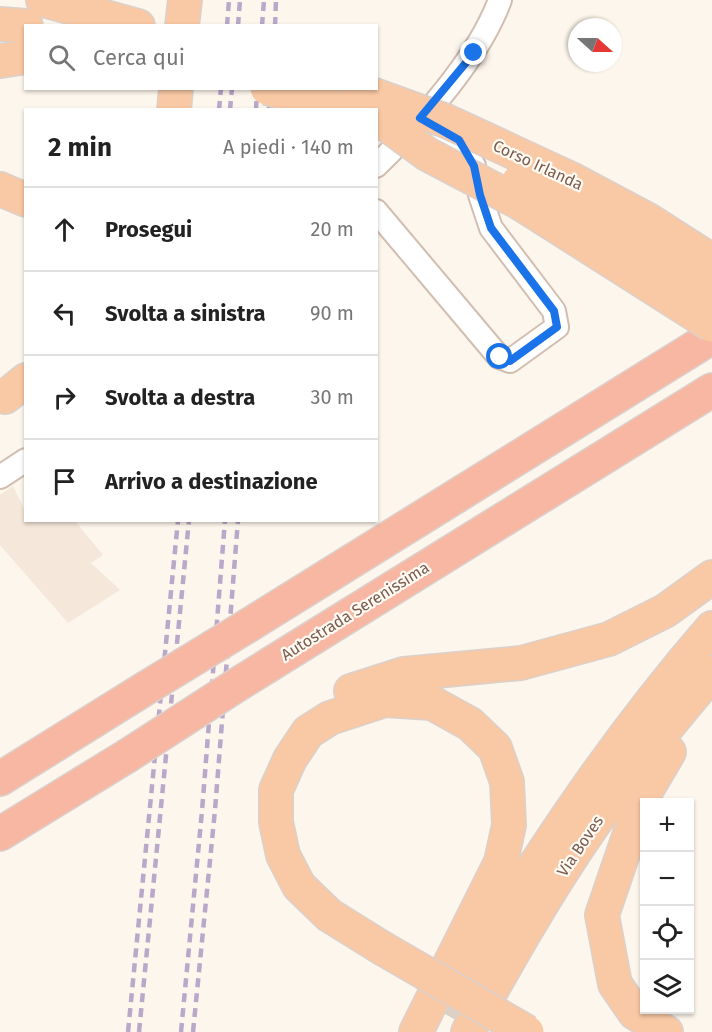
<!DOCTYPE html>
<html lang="it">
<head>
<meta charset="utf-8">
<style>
	:root { --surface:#fff; --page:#f6f6f6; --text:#222; --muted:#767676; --line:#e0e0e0 }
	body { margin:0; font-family:"Fira Sans",sans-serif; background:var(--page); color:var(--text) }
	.controls { position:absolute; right:18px; bottom:18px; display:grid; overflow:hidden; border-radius:0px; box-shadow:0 2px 4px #0004 }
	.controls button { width:54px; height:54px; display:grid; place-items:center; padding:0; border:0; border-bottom:2px solid var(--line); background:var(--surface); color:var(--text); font:30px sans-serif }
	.compass { position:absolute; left:568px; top:18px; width:54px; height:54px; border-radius:50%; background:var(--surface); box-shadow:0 2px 4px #0004; rotate:111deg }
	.stop { position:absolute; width:18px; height:18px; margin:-14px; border:4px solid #1a73e8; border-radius:50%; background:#fff }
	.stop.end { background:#1a73e8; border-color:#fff; box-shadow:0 2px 6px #0008 }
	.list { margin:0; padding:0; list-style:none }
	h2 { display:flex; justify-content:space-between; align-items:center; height:78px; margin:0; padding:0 24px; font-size:26px }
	h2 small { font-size:20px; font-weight:400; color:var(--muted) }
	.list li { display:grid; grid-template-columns:39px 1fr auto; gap:18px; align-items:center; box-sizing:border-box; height:84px; padding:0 24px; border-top:2px solid var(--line) }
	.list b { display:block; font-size:22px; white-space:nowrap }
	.list em { font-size:20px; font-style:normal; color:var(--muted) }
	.icon { flex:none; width:33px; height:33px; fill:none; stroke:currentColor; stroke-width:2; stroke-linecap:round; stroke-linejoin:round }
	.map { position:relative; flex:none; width:712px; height:1032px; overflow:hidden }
	.search { position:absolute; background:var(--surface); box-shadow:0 2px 4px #0004; left:24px; top:24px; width:354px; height:66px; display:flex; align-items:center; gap:15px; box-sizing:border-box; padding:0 21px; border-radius:0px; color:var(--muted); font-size:22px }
	.panel { position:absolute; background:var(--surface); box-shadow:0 2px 4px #0004; left:24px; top:108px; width:354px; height:414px; border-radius:0px }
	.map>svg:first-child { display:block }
</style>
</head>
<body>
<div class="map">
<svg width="712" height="1032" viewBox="0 0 712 1032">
	<rect width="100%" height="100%" fill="#fdf6ec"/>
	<path fill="#f5e8da" d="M 13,486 L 25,511 L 26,520 L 75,521 L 103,555 L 91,563 L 120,590 L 68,623 L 0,545 L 0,495 Z"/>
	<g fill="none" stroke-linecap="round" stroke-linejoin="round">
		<path stroke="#dcd0c4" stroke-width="33" stroke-dasharray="33 16" stroke-linecap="butt" d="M 445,1014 L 464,980"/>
		<defs>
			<path id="minor" d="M 376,166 C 422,121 478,59 500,0
				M 376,211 L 499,357 L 510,361 L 557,327 L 554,311 L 491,228 L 480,195 L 474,166 L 459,140 L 439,129
				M 0,477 L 26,460"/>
			<path id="trunk" d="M 43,0 L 138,26
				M 0,24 L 26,26
				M 182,26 L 185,0
				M 0,61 L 26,57
				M 174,110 L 176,88
				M 0,189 L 26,200
				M 5,397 L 26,380
				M 351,691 L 404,674 L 521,663 L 609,639 L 665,611 L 712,577
				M 382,948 L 329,915 L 299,886 L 283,855 L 276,822 L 276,790 L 290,759 L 308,732 L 330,718 L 385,700 L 432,703 L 470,724 L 495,748 L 507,782 L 509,825 L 501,862 L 416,1032
				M 467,974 C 540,853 619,735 712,628
				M 468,1032 C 506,964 544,896 588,832 C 626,776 669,724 712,673
				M 666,1032 L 635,1013 L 615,984 L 602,915 L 642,798 L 669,752"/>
			<path id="motorway" d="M 249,625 L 712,337
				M 240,683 L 712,390
				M 0,779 L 146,688
				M 0,834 L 127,756"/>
		</defs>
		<use href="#minor" stroke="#d1beb0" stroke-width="26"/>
		<use href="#trunk" stroke="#dad1cd" stroke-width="36"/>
		<use href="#motorway" stroke="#dad1cd" stroke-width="36"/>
		<use href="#minor" stroke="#fff" stroke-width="22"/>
		<use href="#trunk" stroke="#f9c8a4" stroke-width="33"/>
		<use href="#motorway" stroke="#f7b7a3" stroke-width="33"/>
		<path stroke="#b9a8c9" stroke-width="4.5" stroke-dasharray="9 6" stroke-linecap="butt" d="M 227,26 L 229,0
			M 238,26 L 240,0
			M 262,26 L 264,0
			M 275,26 L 276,0
			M 219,110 L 221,88
			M 230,110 L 232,88
			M 256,110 L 257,88
			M 269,110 L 270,88
			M 128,1032 L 178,520
			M 139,1032 L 189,520
			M 181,1032 L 202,811 L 225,520
			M 193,1032 L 215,810 L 238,520"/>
		<defs>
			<path id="trunk-bridge" d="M 267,88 L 344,110
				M 355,88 L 446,121 L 571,179 L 648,220 L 712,261
				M 386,124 L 427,154 L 520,203 L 712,325
				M 519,181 L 648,246 L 712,289
				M 382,948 L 527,1032"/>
			<path id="motorway-bridge" d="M 146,688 L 249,625
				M 127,756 L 240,683"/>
		</defs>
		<use href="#trunk-bridge" stroke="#dad1cd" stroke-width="36" stroke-linecap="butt"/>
		<use href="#motorway-bridge" stroke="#dad1cd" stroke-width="36" stroke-linecap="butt"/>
		<use href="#trunk-bridge" stroke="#f9c8a4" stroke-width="33"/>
		<use href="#motorway-bridge" stroke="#f7b7a3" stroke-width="33"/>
	</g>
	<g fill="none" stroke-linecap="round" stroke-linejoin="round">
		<path stroke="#1a73e8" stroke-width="8" d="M 474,53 L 420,118 L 459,140 L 474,166 L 480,195 L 491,228 L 554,311 L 557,327 L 510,361 L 500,357"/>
	</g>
	<g text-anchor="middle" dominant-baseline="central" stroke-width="4.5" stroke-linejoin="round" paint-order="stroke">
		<g font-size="16" fill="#7a5c4d" stroke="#fffaf3">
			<text transform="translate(538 165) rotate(25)">Corso Irlanda</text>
			<text transform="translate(355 611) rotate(-32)">Autostrada Serenissima</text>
			<text transform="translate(580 846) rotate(-56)">Via Boves</text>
		</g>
	</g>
</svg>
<div class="controls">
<button>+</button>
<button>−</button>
<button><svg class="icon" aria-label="locate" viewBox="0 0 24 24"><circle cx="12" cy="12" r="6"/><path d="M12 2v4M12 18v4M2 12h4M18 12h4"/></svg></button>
<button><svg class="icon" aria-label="layers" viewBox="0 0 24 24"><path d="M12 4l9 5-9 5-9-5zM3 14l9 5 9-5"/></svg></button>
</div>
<svg class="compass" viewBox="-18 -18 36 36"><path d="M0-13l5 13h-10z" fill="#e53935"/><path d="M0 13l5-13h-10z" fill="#767676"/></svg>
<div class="stop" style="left:500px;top:357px"></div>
<div class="stop end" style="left:474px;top:53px"></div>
<div class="search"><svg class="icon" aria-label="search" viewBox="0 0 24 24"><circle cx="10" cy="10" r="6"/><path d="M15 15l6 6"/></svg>Cerca qui</div>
<section class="panel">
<h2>2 min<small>A piedi · 140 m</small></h2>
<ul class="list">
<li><svg class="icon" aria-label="ahead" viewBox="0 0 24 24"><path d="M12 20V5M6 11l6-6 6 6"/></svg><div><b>Prosegui</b></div><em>20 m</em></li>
<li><svg class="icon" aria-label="left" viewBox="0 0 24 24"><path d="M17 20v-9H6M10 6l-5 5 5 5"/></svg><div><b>Svolta a sinistra</b></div><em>90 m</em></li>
<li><svg class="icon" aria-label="right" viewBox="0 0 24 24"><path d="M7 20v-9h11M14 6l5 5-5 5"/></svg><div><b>Svolta a destra</b></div><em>30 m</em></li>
<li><svg class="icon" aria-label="arrive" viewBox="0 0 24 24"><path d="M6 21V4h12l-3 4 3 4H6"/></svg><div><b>Arrivo a destinazione</b></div></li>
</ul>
</section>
</div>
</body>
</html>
